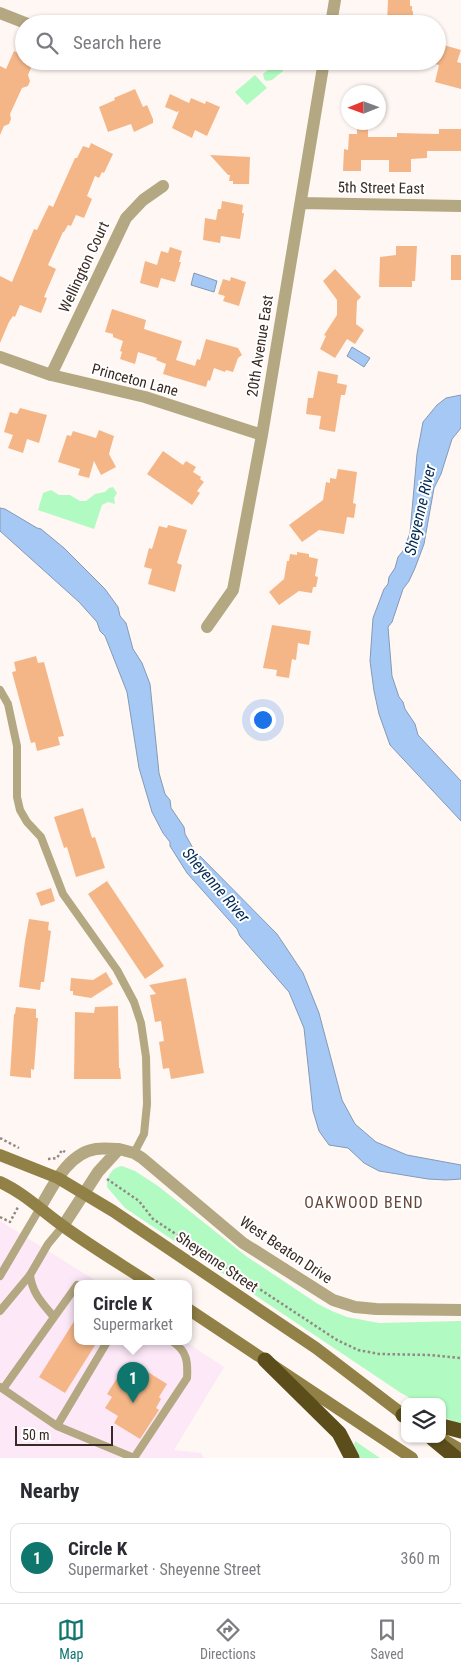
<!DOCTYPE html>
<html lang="en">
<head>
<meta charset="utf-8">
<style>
	:root { --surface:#fff; --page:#f2f2f3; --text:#2b2b33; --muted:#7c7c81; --line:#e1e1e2; --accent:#0f766e }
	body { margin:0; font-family:"Roboto Condensed",sans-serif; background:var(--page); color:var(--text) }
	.controls { position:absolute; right:15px; bottom:15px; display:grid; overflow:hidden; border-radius:10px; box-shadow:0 1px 4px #0004 }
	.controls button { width:45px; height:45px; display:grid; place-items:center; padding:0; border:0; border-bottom:1px solid var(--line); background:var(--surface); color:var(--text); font:25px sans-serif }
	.compass { position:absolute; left:341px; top:85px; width:45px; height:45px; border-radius:50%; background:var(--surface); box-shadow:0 1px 4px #0004; rotate:269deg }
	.scale { position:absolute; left:15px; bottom:12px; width:98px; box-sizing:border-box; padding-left:5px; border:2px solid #392a23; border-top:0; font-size:14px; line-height:18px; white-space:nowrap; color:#392a23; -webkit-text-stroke:4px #fff; paint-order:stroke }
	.you { position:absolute; left:262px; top:719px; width:18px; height:18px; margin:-12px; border:4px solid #fff; border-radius:50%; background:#1a73e8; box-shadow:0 0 0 8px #1a73e833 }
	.badge { display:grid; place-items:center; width:32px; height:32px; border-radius:50%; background:var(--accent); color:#fff; font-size:16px; font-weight:700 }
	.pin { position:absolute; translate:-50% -41px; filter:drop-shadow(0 1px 2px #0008) }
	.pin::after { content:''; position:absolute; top:26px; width:18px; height:15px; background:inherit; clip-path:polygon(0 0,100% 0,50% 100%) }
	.popup { position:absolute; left:74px; top:1280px; width:118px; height:65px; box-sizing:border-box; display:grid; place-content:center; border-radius:10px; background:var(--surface); filter:drop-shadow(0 1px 4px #0005); font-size:16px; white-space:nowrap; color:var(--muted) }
	.popup b { font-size:19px; color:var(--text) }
	.popup::after { content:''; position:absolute; left:50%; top:100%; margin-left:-10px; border:10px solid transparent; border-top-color:var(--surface) }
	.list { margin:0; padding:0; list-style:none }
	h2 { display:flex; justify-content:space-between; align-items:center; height:65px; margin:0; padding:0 20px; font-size:21px }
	h2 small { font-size:16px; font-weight:400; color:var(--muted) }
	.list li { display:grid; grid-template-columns:32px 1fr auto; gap:15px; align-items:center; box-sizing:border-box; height:70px; margin:0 10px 10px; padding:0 10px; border:1px solid var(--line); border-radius:10px }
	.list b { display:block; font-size:19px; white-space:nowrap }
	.list p { margin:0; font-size:16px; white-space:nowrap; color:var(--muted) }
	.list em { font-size:16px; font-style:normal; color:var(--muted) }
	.icon { flex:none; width:28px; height:28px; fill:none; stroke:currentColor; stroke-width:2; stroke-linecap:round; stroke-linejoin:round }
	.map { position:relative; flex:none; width:461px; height:1458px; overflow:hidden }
	.search { position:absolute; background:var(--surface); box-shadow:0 1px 4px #0004; left:15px; right:15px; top:15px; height:55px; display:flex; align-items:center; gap:12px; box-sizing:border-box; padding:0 18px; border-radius:28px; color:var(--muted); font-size:19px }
	.sheet { height:145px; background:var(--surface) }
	nav { display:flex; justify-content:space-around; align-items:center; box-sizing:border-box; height:70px; border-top:1px solid var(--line); background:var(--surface); font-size:14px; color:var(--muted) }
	nav a { display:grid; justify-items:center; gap:2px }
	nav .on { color:var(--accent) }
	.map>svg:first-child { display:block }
</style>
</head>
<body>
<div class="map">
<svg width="461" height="1458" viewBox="0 0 461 1458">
	<rect width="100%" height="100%" fill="#fff7f3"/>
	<path fill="#fce8f7" d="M 0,1221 L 101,1284 L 78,1284 L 78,1342 L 186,1342 L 224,1367 L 174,1450 L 201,1453 L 204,1458 L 0,1458 Z"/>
	<path fill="#b1fac2" d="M 277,63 L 283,66 L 283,71 L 272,80 L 266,81 L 264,79 L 263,74 Z
		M 255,75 L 267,88 L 247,105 L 235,92 Z
		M 113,487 L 117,493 L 114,498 L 115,504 L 108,502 L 102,505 L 94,529 L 38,510 L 43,493 L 51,490 L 59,495 L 70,495 L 80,501 L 86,501 L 95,494 L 105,492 L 109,488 Z
		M 122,1166 L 135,1171 L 158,1186 L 246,1256 L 318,1304 L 332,1311 L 347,1317 L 379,1323 L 461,1321 L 461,1425 L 442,1416 L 442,1402 L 417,1402 L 401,1393 L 125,1208 L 107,1187 C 107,1176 111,1168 122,1166 Z
		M 355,1441 L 380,1458 L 360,1458 L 354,1445 Z"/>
	<path fill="#a5c9f4" stroke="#8599b5" d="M 194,273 L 217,281 L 214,292 L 191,285 Z
		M 352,347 L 370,358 L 364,367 L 347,356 Z
		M 461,395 L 461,428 L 452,439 L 441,474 L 434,488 L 424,544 L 415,568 L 409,581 L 403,589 L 392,622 L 388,627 L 392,676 L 399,697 L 403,702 L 405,709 L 415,724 L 418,735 L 461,781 L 461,821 L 390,745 L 379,714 L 374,691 L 370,661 L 373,618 L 384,589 L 388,584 L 389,577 L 395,568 L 398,557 L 403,551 L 410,533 L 417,454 L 423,422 L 437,405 L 446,398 Z
		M 0,508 L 5,509 L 37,528 L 41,529 L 64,548 L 105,589 L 118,607 L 120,616 L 126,623 L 133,649 L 142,663 L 150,684 L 159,773 L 165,794 L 170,800 L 171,808 L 184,827 L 185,834 L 194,850 L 277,934 L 303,973 L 319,1013 L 342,1100 L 355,1124 L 376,1142 L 407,1155 L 461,1165 L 461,1179 L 446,1180 L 428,1179 L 379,1171 L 364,1163 L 348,1148 L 329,1145 L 319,1131 L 313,1111 L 304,1028 L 289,992 L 240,936 L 237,929 L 187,873 L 170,846 L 170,842 L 163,833 L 152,812 L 139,768 L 127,692 L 105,636 L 100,631 L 97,622 L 79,602 L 0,531 Z"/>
	<path fill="#f5b687" d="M 388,0 L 410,0 L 410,6 L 412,6 L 412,11 L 413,11 L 413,24 L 387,24 Z
		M 440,44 L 461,50 L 457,62 L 461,63 L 461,89 L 435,82 L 439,65 L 435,64 L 435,61 L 437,61 Z
		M 14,51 L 24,56 L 24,61 L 34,61 L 28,75 L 30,81 L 28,86 L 22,88 L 10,114 L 11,119 L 9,124 L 4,126 L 0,135 L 0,66 L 6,69 Z
		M 135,89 L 143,107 L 147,105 L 153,119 L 153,123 L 134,132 L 131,124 L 108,132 L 99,107 L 115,100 L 114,98 Z
		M 170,94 L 189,103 L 191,98 L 205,104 L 206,101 L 220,107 L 207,136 L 195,130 L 192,138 L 172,128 L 179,111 L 177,112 L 165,107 Z
		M 357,126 L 368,127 L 368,137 L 397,137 L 397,133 L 439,134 L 439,129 L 461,129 L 461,151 L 427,151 L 427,158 L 411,159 L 411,172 L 389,172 L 389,160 L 361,160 L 361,171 L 343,171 L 344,149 L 348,150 L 349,134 L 357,134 Z
		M 91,143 L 113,154 L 104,173 L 102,172 L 99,178 L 95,176 L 87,196 L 92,199 L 84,218 L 76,215 L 71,226 L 68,225 L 64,232 L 63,232 L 48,265 L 56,269 L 44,297 L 47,298 L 41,313 L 20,305 L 15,317 L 13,316 L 9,322 L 0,343 L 0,276 L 12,282 L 34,229 L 37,230 L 49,205 L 53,207 L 75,158 L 77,158 L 83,146 L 89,148 Z
		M 210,155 L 250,157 L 249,184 L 233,184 L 233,181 L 229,181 L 230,175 L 228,175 Z
		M 222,201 L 243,205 L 242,213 L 244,213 L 240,239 L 221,236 L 220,243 L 203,240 L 205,218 L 216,220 L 218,209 L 221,209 Z
		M 396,246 L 417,246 L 415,281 L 412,281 L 412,287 L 379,287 L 380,257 L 396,255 Z
		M 170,247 L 182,251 L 179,262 L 181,262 L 175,282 L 161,278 L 158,288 L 140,283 L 145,261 L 157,265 L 161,251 L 168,253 Z
		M 451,255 L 461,255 L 461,280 L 451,280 Z
		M 335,269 L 361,297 L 357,301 L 356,324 L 364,330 L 355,344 L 347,339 L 335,358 L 320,349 L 326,336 L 324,335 L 337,315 L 337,300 L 323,281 Z
		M 231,277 L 246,282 L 239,306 L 223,301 L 225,296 L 218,294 L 223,279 L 230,281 Z
		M 112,309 L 146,320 L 144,329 L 182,341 L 176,360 L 195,366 L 197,359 L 200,360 L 206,339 L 238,348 L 242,355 L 238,358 L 233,372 L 226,370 L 225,372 L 214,368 L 210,381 L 208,380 L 206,387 L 163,374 L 166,364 L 156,360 L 157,358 L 138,352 L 135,364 L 120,359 L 122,352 L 120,351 L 123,341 L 113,337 L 113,334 L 105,332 Z
		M 318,371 L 338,375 L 337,383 L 347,385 L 345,395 L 341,395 L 335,432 L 319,429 L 321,416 L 306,414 L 308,398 L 313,398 Z
		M 20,408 L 47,415 L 39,443 L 27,439 L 23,453 L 8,448 L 13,435 L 4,432 L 10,412 L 17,414 Z
		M 99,430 L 114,436 L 109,454 L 116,467 L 101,475 L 94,461 L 89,478 L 78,475 L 80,469 L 58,462 L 67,435 L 71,436 L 73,431 L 96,438 Z
		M 163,451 L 183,465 L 186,461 L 196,467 L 193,472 L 201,477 L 200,479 L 204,482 L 197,491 L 200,493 L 192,505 L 147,474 Z
		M 338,469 L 357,472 L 353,503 L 356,504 L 354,518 L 347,517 L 344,534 L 319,530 L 302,542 L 289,525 L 323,500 L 326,482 L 330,483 L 330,478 L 336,479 Z
		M 168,525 L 187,530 L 177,563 L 182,565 L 175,592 L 148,584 L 152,569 L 144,567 L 149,548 L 152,549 L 159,526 L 167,528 Z
		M 297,552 L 309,554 L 309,557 L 318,559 L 315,576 L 318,577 L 316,587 L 313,587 L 312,593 L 299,591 L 279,605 L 269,592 L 284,579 L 287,561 L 289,561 L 290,554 L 297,555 Z
		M 272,625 L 311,631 L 309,645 L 298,643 L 296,660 L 292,659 L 289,678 L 276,676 L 277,670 L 263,668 Z
		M 36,656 L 38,663 L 44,662 L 64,736 L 58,737 L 60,745 L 37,751 L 35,742 L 31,743 L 12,672 L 16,671 L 14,662 Z
		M 83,808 L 92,838 L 95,837 L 105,868 L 76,877 L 67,847 L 64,848 L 54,817 Z
		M 107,881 L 164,966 L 145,979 L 88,894 Z
		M 51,888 L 55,901 L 41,906 L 36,893 Z
		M 29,919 L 49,922 L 48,930 L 51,931 L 44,982 L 41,982 L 40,990 L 19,987 L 25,941 Z
		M 106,972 L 113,984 L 91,998 L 73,995 L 73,991 L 70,991 L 71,978 L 93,980 Z
		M 186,978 L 204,1073 L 171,1079 L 169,1068 L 163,1069 L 159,1042 L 164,1041 L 161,1021 L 155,1022 L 150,995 L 156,994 L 149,985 Z
		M 118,1006 L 119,1068 L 120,1068 L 121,1079 L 74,1079 L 75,1012 L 94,1013 L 95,1007 Z
		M 16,1007 L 36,1009 L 36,1018 L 38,1018 L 34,1070 L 31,1069 L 31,1078 L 10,1076 L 14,1014 L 15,1014 Z
		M 78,1315 L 78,1342 L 97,1342 L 65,1393 L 39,1377 Z
		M 132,1362 L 167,1384 L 159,1397 L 161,1399 L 156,1408 L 159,1410 L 140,1439 L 114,1423 L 118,1416 L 105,1408 L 112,1397 L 107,1394 L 119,1375 L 124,1376 Z"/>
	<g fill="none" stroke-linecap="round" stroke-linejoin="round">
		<path stroke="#948883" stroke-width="2.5" stroke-dasharray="2.5 2.5" stroke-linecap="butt" d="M 0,1138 L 19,1148
			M 48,1159 L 57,1158 L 62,1150 L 65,1152
			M 107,1179 L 139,1201 L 153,1219 L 337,1340 L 358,1350 L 379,1354 L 430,1355 L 461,1358
			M 0,1217 L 10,1222 L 18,1207"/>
		<path stroke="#b3a882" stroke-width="8" d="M 0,690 L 8,704 L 17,746 L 17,797 L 20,810 L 27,822 L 41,837 L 63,894 L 117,970 L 134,1002 L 141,1023 L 146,1057 L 147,1104 L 144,1134 L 134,1153
			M 30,1275 C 32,1293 43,1304 54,1317
			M 0,1276 L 40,1208
			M 0,1311 L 30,1275 L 48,1244 L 63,1226
			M 0,1387 L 57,1426 L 134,1458
			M 3,1389 L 77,1285 L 78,1286
			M 57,1426 L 107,1342
			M 134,1458 L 187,1378 C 188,1362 187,1351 173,1342"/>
		<path stroke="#b3a882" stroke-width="12" d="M 0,13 L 28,24
			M 331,24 L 335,0
			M 301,203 L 461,206
			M 0,357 L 51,375 L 145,397 L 262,435
			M 51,375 L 126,218 L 143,200 L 163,186
			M 207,627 L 233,590 L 262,435 L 324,61
			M 119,1149 L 134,1153 L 142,1158 L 243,1243 L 333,1300 L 355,1307 L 376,1309 L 461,1310
			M 40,1208 C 53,1186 68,1153 96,1149 C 103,1148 112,1149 119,1149 L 98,1172 L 63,1226"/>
		<path stroke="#918146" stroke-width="12" d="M 0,1155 L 58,1178 L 113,1211 L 316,1348 L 405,1416
			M 0,1182 C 24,1193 42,1211 63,1226 C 92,1247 122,1265 151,1284
			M 188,1309 L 412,1458
			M 442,1439 L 461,1450"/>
		<path stroke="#5c4e1b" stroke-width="15" d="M 265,1360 L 339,1433 L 352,1458
			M 403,1415 L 405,1416
			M 442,1426 L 461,1431
			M 433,1439 L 456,1458"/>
	</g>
	<g text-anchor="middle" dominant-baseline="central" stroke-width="4" stroke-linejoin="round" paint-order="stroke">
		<g font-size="15" fill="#392a23" stroke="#fff">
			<text transform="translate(381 188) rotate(1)">5th Street East</text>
			<text transform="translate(84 267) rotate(-65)">Wellington Court</text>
			<text transform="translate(260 346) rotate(-81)">20th Avenue East</text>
			<text transform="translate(135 380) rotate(15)">Princeton Lane</text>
			<text transform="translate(286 1250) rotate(34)">West Beaton Drive</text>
			<text transform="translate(217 1262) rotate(34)">Sheyenne Street</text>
		</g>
		<g font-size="16" font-style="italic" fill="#002954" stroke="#fff">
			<text transform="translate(420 510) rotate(-77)">Sheyenne River</text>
			<text transform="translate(216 885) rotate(49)">Sheyenne River</text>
		</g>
		<g font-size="16" letter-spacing="1" fill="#684839" stroke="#fff">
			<text x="364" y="1202">OAKWOOD BEND</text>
		</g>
	</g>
</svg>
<div class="controls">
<button><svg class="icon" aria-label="layers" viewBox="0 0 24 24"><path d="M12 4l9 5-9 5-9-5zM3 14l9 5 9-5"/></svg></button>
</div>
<svg class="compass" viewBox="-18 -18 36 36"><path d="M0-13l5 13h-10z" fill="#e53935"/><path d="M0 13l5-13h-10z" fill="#7c7c81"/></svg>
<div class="scale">50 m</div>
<div class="you"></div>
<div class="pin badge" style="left:133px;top:1403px">1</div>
<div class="popup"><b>Circle K</b>Supermarket</div>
<div class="search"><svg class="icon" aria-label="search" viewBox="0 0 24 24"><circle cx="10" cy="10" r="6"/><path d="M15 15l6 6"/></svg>Search here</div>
</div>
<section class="sheet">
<h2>Nearby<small></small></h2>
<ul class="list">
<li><span class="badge">1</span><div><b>Circle K</b><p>Supermarket · Sheyenne Street</p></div><em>360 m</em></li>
</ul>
</section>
<nav>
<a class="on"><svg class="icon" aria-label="map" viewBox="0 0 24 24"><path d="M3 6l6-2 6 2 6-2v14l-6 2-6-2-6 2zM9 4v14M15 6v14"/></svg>Map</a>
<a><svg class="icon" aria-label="directions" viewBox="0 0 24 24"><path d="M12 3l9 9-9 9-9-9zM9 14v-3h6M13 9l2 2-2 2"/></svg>Directions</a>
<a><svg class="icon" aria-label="saved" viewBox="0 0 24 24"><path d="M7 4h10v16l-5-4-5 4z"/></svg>Saved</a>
</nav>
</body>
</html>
